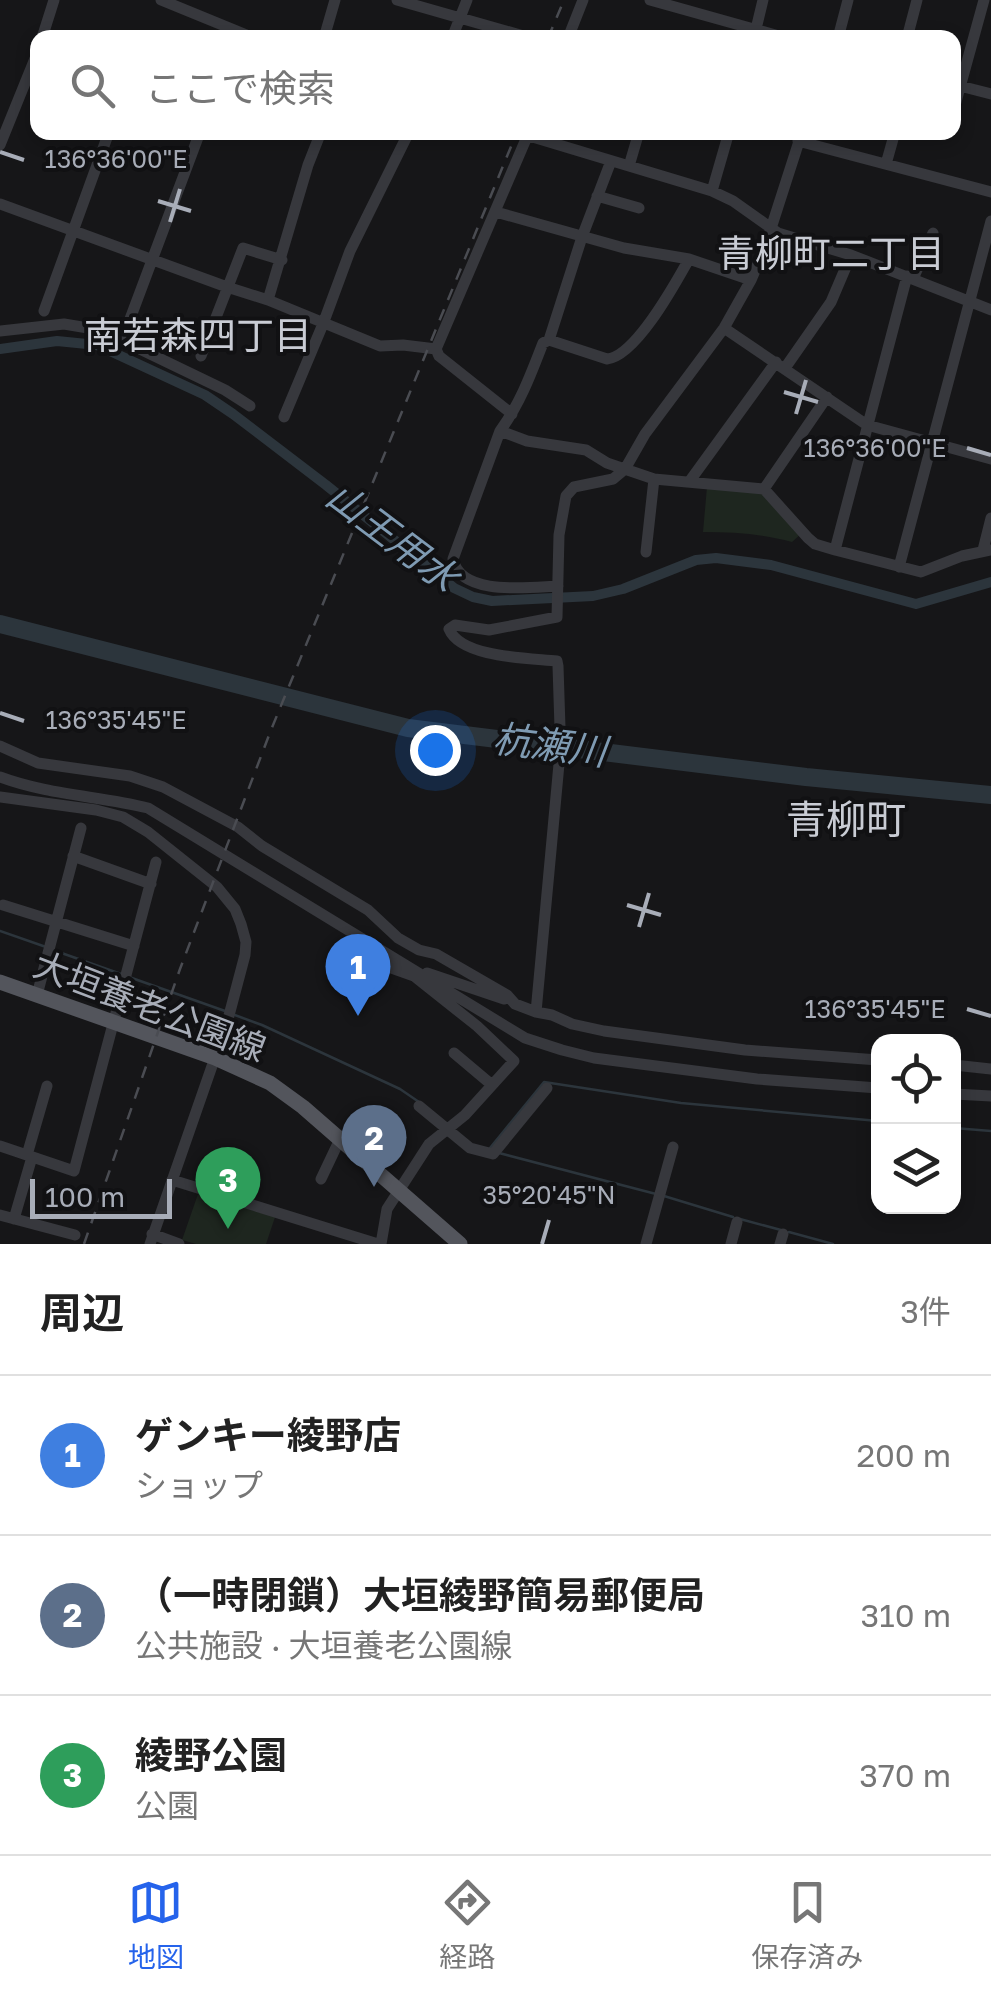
<!DOCTYPE html>
<html lang="ja">
<head>
<meta charset="utf-8">
<style>
	:root { --surface:#fff; --page:#f6f6f6; --text:#222; --muted:#767676; --line:#e0e0e0; --accent:#2563eb }
	body { margin:0; font-family:"Golos Text","Noto Sans JP",sans-serif; background:var(--page); color:var(--text) }
	.controls { position:absolute; right:30px; bottom:30px; display:grid; overflow:hidden; border-radius:20px; box-shadow:0 5px 15px #0003 }
	.controls button { width:90px; height:90px; display:grid; place-items:center; padding:0; border:0; border-bottom:2px solid var(--line); background:var(--surface); color:var(--text); font:50px sans-serif }
	.scale { position:absolute; left:30px; bottom:25px; width:142px; box-sizing:border-box; padding-left:10px; border:5px solid #a8adb8; border-top:0; font-size:28px; line-height:35px; white-space:nowrap; color:#a8adb8; -webkit-text-stroke:8px #111113; paint-order:stroke }
	.you { position:absolute; left:435px; top:750px; width:35px; height:35px; margin:-25px; border:8px solid #fff; border-radius:50%; background:#1a73e8; box-shadow:0 0 0 15px #1a73e833 }
	.badge { display:grid; place-items:center; width:65px; height:65px; border-radius:50%; background:var(--accent); color:#fff; font-size:32px; font-weight:700 }
	.pin { position:absolute; translate:-50% -82px; filter:drop-shadow(0 2px 5px #0008) }
	.pin::after { content:''; position:absolute; top:52px; width:35px; height:30px; background:inherit; clip-path:polygon(0 0,100% 0,50% 100%) }
	.list { margin:0; padding:0; list-style:none }
	h2 { display:flex; justify-content:space-between; align-items:center; height:130px; margin:0; padding:0 40px; font-size:42px }
	h2 small { font-size:32px; font-weight:400; color:var(--muted) }
	.list li { display:grid; grid-template-columns:65px 1fr auto; gap:30px; align-items:center; box-sizing:border-box; height:160px; padding:0 40px; border-top:2px solid var(--line) }
	.list b { display:block; font-size:38px; white-space:nowrap }
	.list p { margin:0; font-size:32px; white-space:nowrap; color:var(--muted) }
	.list em { font-size:32px; font-style:normal; color:var(--muted) }
	.icon { flex:none; width:55px; height:55px; fill:none; stroke:currentColor; stroke-width:2; stroke-linecap:round; stroke-linejoin:round }
	.map { position:relative; flex:none; width:991px; height:1244px; overflow:hidden }
	.search { position:absolute; background:var(--surface); box-shadow:0 5px 15px #0003; left:30px; right:30px; top:30px; height:110px; display:flex; align-items:center; gap:25px; box-sizing:border-box; padding:0 35px; border-radius:20px; color:var(--muted); font-size:38px }
	.sheet { height:610px; background:var(--surface) }
	nav { display:flex; justify-content:space-around; align-items:center; box-sizing:border-box; height:140px; border-top:2px solid var(--line); background:var(--surface); font-size:28px; color:var(--muted) }
	nav a { display:grid; justify-items:center; gap:5px }
	nav .on { color:var(--accent) }
	.map>svg:first-child { display:block }
</style>
</head>
<body>
<div class="map">
<svg width="991" height="1244" viewBox="0 0 991 1244">
	<rect width="100%" height="100%" fill="#161618"/>
	<path fill="#1e261f" d="M 707,487 L 763,491 L 801,534 L 792,542 C 762,534 734,532 703,532 Z
		M 198,1194 L 275,1217 L 266,1244 L 196,1244 L 182,1240 Z"/>
	<g fill="none" stroke-linecap="round" stroke-linejoin="round">
		<path stroke="#2c353c" stroke-width="2.5" d="M 0,931 L 46,947
			M 53,950 L 121,974
			M 129,977 L 225,1011
			M 232,1014 L 262,1025 L 400,1089 L 419,1102
			M 954,1128 L 991,1131
			M 490,1148 L 544,1082 L 681,1103 L 878,1121
			M 499,1153 L 656,1194
			M 664,1196 L 733,1217
			M 740,1219 L 781,1230
			M 789,1232 L 833,1244"/>
		<path stroke="#2c353c" stroke-width="10" d="M 0,349 L 57,341 L 97,345 L 205,395 L 233,414 L 326,485 L 454,588 L 473,597 L 492,601 L 593,596 L 623,589 L 696,560 L 716,558 L 771,565 L 916,604 L 991,582"/>
		<path stroke="#2c353c" stroke-width="18" d="M 0,624 L 408,728 L 806,777 L 991,795"/>
		<path stroke="#37383d" stroke-width="11" d="M 161,0 L 254,38
			M 397,0 L 527,37
			M 650,0 L 786,38
			M 756,29 L 763,0
			M 42,38 L 54,0
			M 324,38 L 335,0
			M 452,38 L 467,0
			M 568,38 L 583,0
			M 838,38 L 848,0
			M 907,38 L 917,0
			M 956,85 L 991,94
			M 954,109 L 984,0
			M 516,132 L 712,191 L 733,201 L 778,233 L 851,255 L 991,310
			M 943,132 L 947,132
			M 798,141 L 991,192
			M 0,145 L 38,51
			M 611,161 L 582,237 L 549,340 L 607,359 C 636,356 675,284 689,259
			M 886,164 L 895,132
			M 629,166 L 639,132
			M 712,191 L 729,132
			M 597,196 L 639,208
			M 0,204 L 227,287 L 268,300 L 380,346 L 403,345 L 436,349 L 439,356 L 512,414
			M 496,212 L 624,248 L 689,259 L 751,280
			M 913,279 L 933,233
			M 268,300 L 308,165 L 321,132
			M 44,311 L 109,132
			M 127,327 L 200,132
			M 724,328 L 867,425 L 991,459
			M 0,331 L 64,324 L 88,328 L 117,338 L 225,390 L 250,406
			M 549,340 L 543,343 C 531,374 520,404 500,431 L 453,559 C 460,597 530,587 558,586
			M 436,349 L 529,132
			M 201,356 L 243,248 L 282,260
			M 785,368 L 831,302 L 851,255
			M 284,417 L 323,324 L 350,251 L 409,132
			M 500,431 L 527,441 L 586,450 L 607,463 L 654,479 L 764,489 L 808,538 L 815,544 L 835,550 L 921,572 L 962,556 L 991,550
			M 689,482 L 776,362
			M 764,489 L 827,397
			M 835,550 L 907,276
			M 983,550 L 991,518
			M 646,552 L 654,479
			M 899,567 L 991,221
			M 0,746 L 38,763 L 130,776 L 163,787 L 238,827 L 262,846 L 368,910 L 398,938 L 419,950 L 436,954 L 507,995 L 515,1004 L 536,1012 L 552,1015 L 572,1024 L 604,1031 L 745,1050 L 878,1060
			M 0,777 C 48,795 99,796 148,808 L 525,1038 L 562,1050 L 594,1058 L 757,1079 L 878,1088
			M 0,797 L 96,810 L 123,817 L 148,832 L 217,887 L 235,909 L 241,924 L 246,942 L 245,955 L 227,1023 L 150,1244
			M 73,856 L 151,884
			M 3,905 L 134,946
			M 427,973 L 504,999
			M 37,995 L 81,828
			M 536,1012 L 559,764 L 560,728 L 558,666 L 557,661 C 529,658 461,658 449,629 L 455,625 L 489,630 L 557,617 L 559,535 L 566,496 L 574,487 L 613,479 L 625,469 L 645,434 L 724,328 L 751,280 L 765,247 L 802,132
			M 454,1053 L 492,1085
			M 954,1065 L 991,1069
			M 954,1094 L 991,1096
			M 419,1106 L 470,1148 L 493,1154 L 547,1088
			M 0,1146 L 74,1171 L 156,862
			M 27,1155 L 47,1086
			M 321,1179 L 340,1139
			M 172,1180 L 378,1244
			M 0,1215 L 75,1235
			M 14,1219 L 32,1157
			M 152,1234 L 179,1244
			M 381,1244 L 387,1209 L 429,1144 L 465,1115 L 514,1061 L 477,1026 L 424,984 L 414,976 L 383,965
			M 646,1244 L 673,1147
			M 731,1244 L 737,1222
			M 780,1244 L 783,1234"/>
		<path stroke="#53555c" stroke-width="15" d="M 0,982 L 215,1058 L 270,1083 L 303,1107 L 460,1244"/>
		<path stroke="#4a4c52" stroke-width="2.5" stroke-dasharray="12 10" stroke-linecap="butt" d="M 548,38 L 564,0
			M 84,1244 L 180,969 L 271,730 L 517,132"/>
	</g>
	<path fill="none" stroke="#a8adb8" stroke-width="4" d="M 0,152 L 24,160M 158,201 L 191,211M 170,222 L 180,189M 784,392 L 818,402M 796,414 L 806,380M 967,448 L 991,455M 0,713 L 24,721M 627,905 L 661,915M 639,927 L 649,893M 967,1009 L 991,1016M 542,1244 L 549,1220"/>
	<g text-anchor="middle" dominant-baseline="central" stroke-width="8" stroke-linejoin="round" paint-order="stroke">
		<g font-size="35" fill="#a8adb8" stroke="#111113">
			<text transform="translate(150 1006) rotate(21)">大垣養老公園線</text>
		</g>
		<g font-size="38" fill="#c9ccd4" stroke="#111113">
			<text x="831" y="252">青柳町二丁目</text>
			<text x="198" y="334">南若森四丁目</text>
		</g>
		<g font-size="38" font-style="italic" fill="#7f9bb3" stroke="#111113">
			<text transform="translate(393 536) rotate(37)">山王用水</text>
			<text transform="translate(550 744) rotate(7)">杭瀬川</text>
		</g>
		<g font-size="40" fill="#c9ccd4" stroke="#111113">
			<text x="846" y="819">青柳町</text>
		</g>
	</g>
	<g font-size="25" text-anchor="middle" fill="#a8adb8" stroke="#111113" stroke-width="8" stroke-linejoin="round" paint-order="stroke">
		<text x="116" y="168">136°36'00"E</text>
		<text x="875" y="457">136°36'00"E</text>
		<text x="116" y="729">136°35'45"E</text>
		<text x="875" y="1018">136°35'45"E</text>
		<text x="549" y="1204">35°20'45"N</text>
	</g>
</svg>
<div class="controls">
<button><svg class="icon" aria-label="locate" viewBox="0 0 24 24"><circle cx="12" cy="12" r="6"/><path d="M12 2v4M12 18v4M2 12h4M18 12h4"/></svg></button>
<button><svg class="icon" aria-label="layers" viewBox="0 0 24 24"><path d="M12 4l9 5-9 5-9-5zM3 14l9 5 9-5"/></svg></button>
</div>
<div class="scale">100 m</div>
<div class="you"></div>
<div class="pin badge" style="left:358px;top:1016px;background:#3f7fe0">1</div>
<div class="pin badge" style="left:374px;top:1187px;background:#5c6f8a">2</div>
<div class="pin badge" style="left:228px;top:1229px;background:#2e9e5b">3</div>
<div class="search"><svg class="icon" aria-label="search" viewBox="0 0 24 24"><circle cx="10" cy="10" r="6"/><path d="M15 15l6 6"/></svg>ここで検索</div>
</div>
<section class="sheet">
<h2>周辺<small>3件</small></h2>
<ul class="list">
<li><span class="badge" style="background:#3f7fe0">1</span><div><b>ゲンキー綾野店</b><p>ショップ</p></div><em>200 m</em></li>
<li><span class="badge" style="background:#5c6f8a">2</span><div><b>（一時閉鎖）大垣綾野簡易郵便局</b><p>公共施設 · 大垣養老公園線</p></div><em>310 m</em></li>
<li><span class="badge" style="background:#2e9e5b">3</span><div><b>綾野公園</b><p>公園</p></div><em>370 m</em></li>
</ul>
</section>
<nav>
<a class="on"><svg class="icon" aria-label="map" viewBox="0 0 24 24"><path d="M3 6l6-2 6 2 6-2v14l-6 2-6-2-6 2zM9 4v14M15 6v14"/></svg>地図</a>
<a><svg class="icon" aria-label="directions" viewBox="0 0 24 24"><path d="M12 3l9 9-9 9-9-9zM9 14v-3h6M13 9l2 2-2 2"/></svg>経路</a>
<a><svg class="icon" aria-label="saved" viewBox="0 0 24 24"><path d="M7 4h10v16l-5-4-5 4z"/></svg>保存済み</a>
</nav>
</body>
</html>
